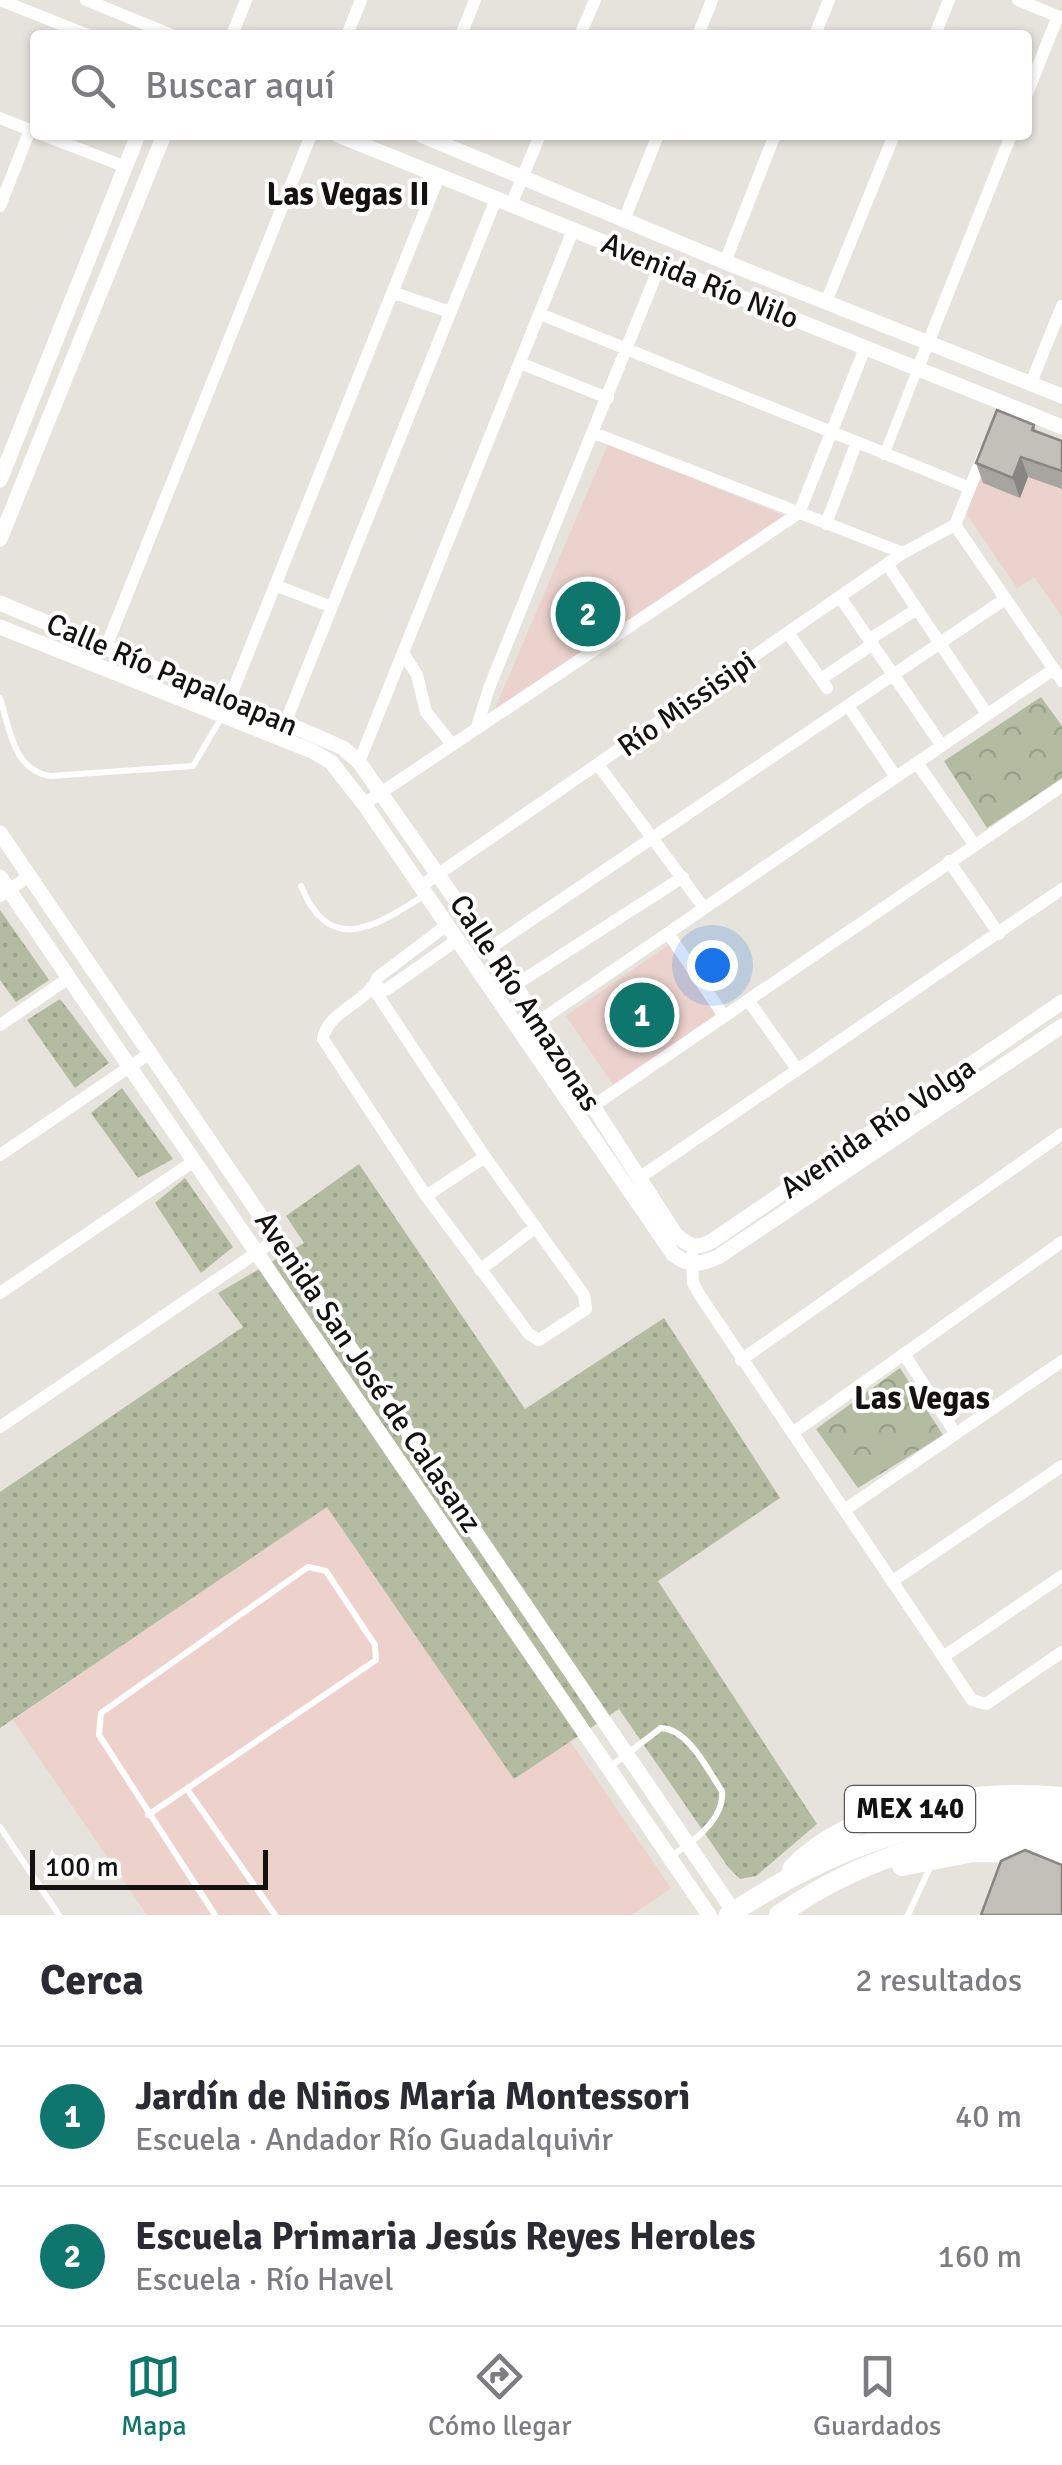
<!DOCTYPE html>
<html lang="es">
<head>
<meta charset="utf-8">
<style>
	:root { --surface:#fff; --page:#f2f2f3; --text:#2b2b33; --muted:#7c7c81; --line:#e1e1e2; --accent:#0f766e }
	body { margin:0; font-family:Signika,sans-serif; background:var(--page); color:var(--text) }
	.scale { position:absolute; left:30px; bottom:25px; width:238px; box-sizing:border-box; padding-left:10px; border:5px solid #131210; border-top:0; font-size:28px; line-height:35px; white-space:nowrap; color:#131210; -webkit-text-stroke:8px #fff; paint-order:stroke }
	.you { position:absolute; left:712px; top:965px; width:35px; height:35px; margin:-25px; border:8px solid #fff; border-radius:50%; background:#1a73e8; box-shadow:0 0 0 15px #1a73e833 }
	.badge { display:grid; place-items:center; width:65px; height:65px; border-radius:50%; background:var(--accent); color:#fff; font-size:32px; font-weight:700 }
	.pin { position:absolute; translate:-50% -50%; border:5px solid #fff; box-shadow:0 2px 10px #0006 }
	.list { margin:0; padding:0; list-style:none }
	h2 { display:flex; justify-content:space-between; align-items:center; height:130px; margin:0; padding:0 40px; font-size:42px }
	h2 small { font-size:32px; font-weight:400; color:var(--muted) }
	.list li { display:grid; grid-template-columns:65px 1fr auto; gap:30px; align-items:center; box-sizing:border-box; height:140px; padding:0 40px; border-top:2px solid var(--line) }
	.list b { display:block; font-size:38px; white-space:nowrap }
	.list p { margin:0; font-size:32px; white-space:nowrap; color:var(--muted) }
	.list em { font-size:32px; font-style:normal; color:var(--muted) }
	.icon { flex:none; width:55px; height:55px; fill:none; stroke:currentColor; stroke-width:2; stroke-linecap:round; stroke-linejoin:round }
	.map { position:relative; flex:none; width:1062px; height:1915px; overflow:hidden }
	.search { position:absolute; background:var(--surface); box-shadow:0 2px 8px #0004; left:30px; right:30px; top:30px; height:110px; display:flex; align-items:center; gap:25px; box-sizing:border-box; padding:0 35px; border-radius:10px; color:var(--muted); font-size:38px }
	.sheet { height:410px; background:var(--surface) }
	nav { display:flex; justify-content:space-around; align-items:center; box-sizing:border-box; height:140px; border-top:2px solid var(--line); background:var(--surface); font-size:28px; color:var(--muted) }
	nav a { display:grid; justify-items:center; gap:5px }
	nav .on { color:var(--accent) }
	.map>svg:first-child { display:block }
</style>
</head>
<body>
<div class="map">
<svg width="1062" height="1915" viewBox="0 0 1062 1915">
	<defs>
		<pattern id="grass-dots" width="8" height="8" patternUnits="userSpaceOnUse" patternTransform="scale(2.5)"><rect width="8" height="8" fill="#b3bca1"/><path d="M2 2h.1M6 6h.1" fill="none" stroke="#99a18a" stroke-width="1.8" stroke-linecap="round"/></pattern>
		<pattern id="forest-crowns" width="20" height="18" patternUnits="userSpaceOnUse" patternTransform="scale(2.5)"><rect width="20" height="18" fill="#b3bca1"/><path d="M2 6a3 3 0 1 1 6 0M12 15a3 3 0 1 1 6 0" fill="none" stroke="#99a18a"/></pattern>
	</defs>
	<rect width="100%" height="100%" fill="#e5e3db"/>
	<path fill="#ecd2cb" d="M 327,1506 L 514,1778 L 570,1741 L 671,1888 L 632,1915 L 147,1915 L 13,1720 Z"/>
	<path fill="#ecd2cd" d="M 1003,416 L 1062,440 L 1062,617 L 1034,577 L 1017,588 L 966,513 Z
		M 608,444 L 788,517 L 494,711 Z
		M 670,944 L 719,1014 L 614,1086 L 566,1016 Z"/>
	<path fill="url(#grass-dots)" d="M 0,910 L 49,980 L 16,1002 L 0,980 Z
		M 60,999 L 109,1063 L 75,1088 L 27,1020 Z
		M 122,1088 L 173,1159 L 138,1178 L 91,1113 Z
		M 359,1164 L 525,1409 L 664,1318 L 780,1498 L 658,1581 L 817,1824 L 756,1876 L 740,1879 L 728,1867 L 619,1709 L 514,1779 L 327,1507 L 0,1728 L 0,1492 L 243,1327 L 218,1293 L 304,1243 L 286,1216 Z
		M 185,1178 L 233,1247 L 201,1273 L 155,1203 Z"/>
	<path fill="url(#forest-crowns)" d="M 1041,697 L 1062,726 L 1062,778 L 987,828 L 944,761 Z
		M 900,1368 L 943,1435 L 858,1488 L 816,1429 Z"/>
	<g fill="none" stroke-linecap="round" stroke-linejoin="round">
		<path stroke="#fff" stroke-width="6" d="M 0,698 C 10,729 13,770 50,776 L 193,766 L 223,715
			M 301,886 C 330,957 376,926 425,895
			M 610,1767 L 661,1728 C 689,1729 708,1771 722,1791 C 725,1819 692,1843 671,1856
			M 187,1789 L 275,1915
			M 148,1815 L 376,1660 L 375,1645 L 326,1571 L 308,1567 L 101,1713 L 99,1735 L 215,1915
			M 0,1827 L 59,1915
			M 908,1915 L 931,1865"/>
		<path stroke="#fff" stroke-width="10" d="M 884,455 L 918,368"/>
		<path stroke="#fff" stroke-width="12" d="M 0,0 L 88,35
			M 86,0 L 172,35
			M 1018,0 L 1062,18
			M 232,35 L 246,0
			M 347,35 L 361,0
			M 461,35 L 475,0
			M 580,35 L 595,0
			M 698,35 L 712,0
			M 815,35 L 829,0
			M 935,35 L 949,0
			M 1027,94 L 1058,16
			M 0,118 L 35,132
			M 43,135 L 126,167
			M 511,205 L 540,135
			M 0,206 L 30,130
			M 624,220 L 658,135
			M 725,262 L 775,135
			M 394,293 L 450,312
			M 826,302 L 894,135
			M 540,314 L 970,488
			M 520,363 L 608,398
			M 918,368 L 1011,135
			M 1031,383 L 1062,306
			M 594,433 L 903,553
			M 826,524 L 856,444
			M 955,525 L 1062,681
			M 955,525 L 984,453
			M 887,564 L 987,714
			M 277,586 L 332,607
			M 840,597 L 942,746
			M 788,633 L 827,688
			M 870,639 L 917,609
			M 106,647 L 311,135
			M 403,653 L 417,675 L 426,712 L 451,743
			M 821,679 L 873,644
			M 849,707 L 896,777
			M 226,708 L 439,176
			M 477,727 L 489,688 L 660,265
			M 282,731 L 496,199
			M 359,762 L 573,230
			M 917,763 L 974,844
			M 599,766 L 704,908
			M 364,804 L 799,513 L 865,348
			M 949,861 L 999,934
			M 421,886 L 903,553 L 955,525
			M 0,896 L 29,876
			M 668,933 L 724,1016
			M 490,948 L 1005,599
			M 515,985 L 683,877
			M 373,988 L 485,1157 L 584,1295 L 586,1309 L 539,1340 L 529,1334 L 426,1196 L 323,1039 C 326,1012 368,1003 378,977 L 447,925
			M 373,988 L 386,990 L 457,940
			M 748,1000 L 797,1069
			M 538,1022 L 1054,669
			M 0,1025 L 69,978
			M 593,1106 L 1062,786
			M 0,1155 L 150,1053
			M 639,1178 L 1062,889
			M 426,1196 L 485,1157
			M 692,1255 L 693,1283 L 699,1294 L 972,1700 L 986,1704 L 1062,1652
			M 480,1270 L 536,1227
			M 0,1293 L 194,1161
			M 904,1354 L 956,1434
			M 741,1360 L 1062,1134
			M 0,1427 L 278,1238
			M 794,1432 L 1062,1242
			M 846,1509 L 1062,1361
			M 894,1580 L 1062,1466
			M 943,1657 L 1062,1576"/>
		<path stroke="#fff" stroke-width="15" d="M 338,135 L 1062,427
			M 421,135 L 725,262 L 1062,396
			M 0,480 L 138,135
			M 0,539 L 164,135
			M 0,603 L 323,739 L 343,748 L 359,762 L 515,985 L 676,1235 C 689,1246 696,1250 712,1241 L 1062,1002
			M 0,627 L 312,751 L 331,762 L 364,804 L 673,1254 C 690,1267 699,1265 718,1257 L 1062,1026
			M 0,833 L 734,1912
			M 0,877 L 709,1915"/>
		<path stroke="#fff" stroke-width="20" d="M 902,1866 L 973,1852 L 1062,1853
			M 792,1869 C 853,1804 978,1789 1062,1797
			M 729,1915 C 827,1849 942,1805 1062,1816
			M 779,1915 C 860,1858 963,1824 1062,1835"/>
	</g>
	<path fill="#a7a59f" d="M 1034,425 L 1036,431 L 1062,441 L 1062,489 L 1028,477 L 1020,498 L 983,483 L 976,463 Z"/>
	<path fill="#888682" d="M 1021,457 L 1028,477 L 1020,498 L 1013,478 Z"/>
	<path fill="#c2c0b9" stroke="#888682" stroke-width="2.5" d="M 997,410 L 1034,425 L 1032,430 L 1062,441 L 1062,471 L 1021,457 L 1013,478 L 976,463 Z
		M 1025,1850 L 1062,1865 L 1062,1915 L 981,1915 L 1001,1861 Z"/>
	<g text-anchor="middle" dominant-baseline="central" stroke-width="8" stroke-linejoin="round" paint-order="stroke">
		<rect fill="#fff" stroke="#5a5958" stroke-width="2.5" x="845" y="1786" width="130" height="46" rx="8"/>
		<g font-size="28" font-weight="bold" fill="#131210">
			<text x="910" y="1809">MEX 140</text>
		</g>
		<g font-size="30" fill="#131210" stroke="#fff">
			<text transform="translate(700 281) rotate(22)">Avenida Río Nilo</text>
			<text transform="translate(172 675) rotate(23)">Calle Río Papaloapan</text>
			<text transform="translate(687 704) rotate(-35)">Río Missisipi</text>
			<text transform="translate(525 1003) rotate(57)">Calle Río Amazonas</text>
			<text transform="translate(878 1128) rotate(-34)">Avenida Río Volga</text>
			<text transform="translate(368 1372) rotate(56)">Avenida San José de Calasanz</text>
		</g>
		<g font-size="32" font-weight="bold" fill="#131210" stroke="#fff">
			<text x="348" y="194">Las Vegas II</text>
			<text x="922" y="1398">Las Vegas</text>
		</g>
	</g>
</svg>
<div class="scale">100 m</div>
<div class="you"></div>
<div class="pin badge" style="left:642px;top:1015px">1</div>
<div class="pin badge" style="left:588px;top:614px">2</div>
<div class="search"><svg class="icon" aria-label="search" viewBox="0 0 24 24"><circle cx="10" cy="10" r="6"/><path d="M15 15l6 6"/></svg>Buscar aquí</div>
</div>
<section class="sheet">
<h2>Cerca<small>2 resultados</small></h2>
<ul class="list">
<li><span class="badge">1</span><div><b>Jardín de Niños María Montessori</b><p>Escuela · Andador Río Guadalquivir</p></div><em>40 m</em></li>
<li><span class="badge">2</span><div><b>Escuela Primaria Jesús Reyes Heroles</b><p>Escuela · Río Havel</p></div><em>160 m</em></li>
</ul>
</section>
<nav>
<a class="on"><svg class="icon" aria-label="map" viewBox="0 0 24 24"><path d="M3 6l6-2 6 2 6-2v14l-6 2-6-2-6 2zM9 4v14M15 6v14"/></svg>Mapa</a>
<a><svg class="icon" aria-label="directions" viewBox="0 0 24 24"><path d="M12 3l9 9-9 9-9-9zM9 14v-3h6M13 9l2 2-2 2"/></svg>Cómo llegar</a>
<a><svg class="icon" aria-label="saved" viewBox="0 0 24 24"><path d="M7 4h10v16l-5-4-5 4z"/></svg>Guardados</a>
</nav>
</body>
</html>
